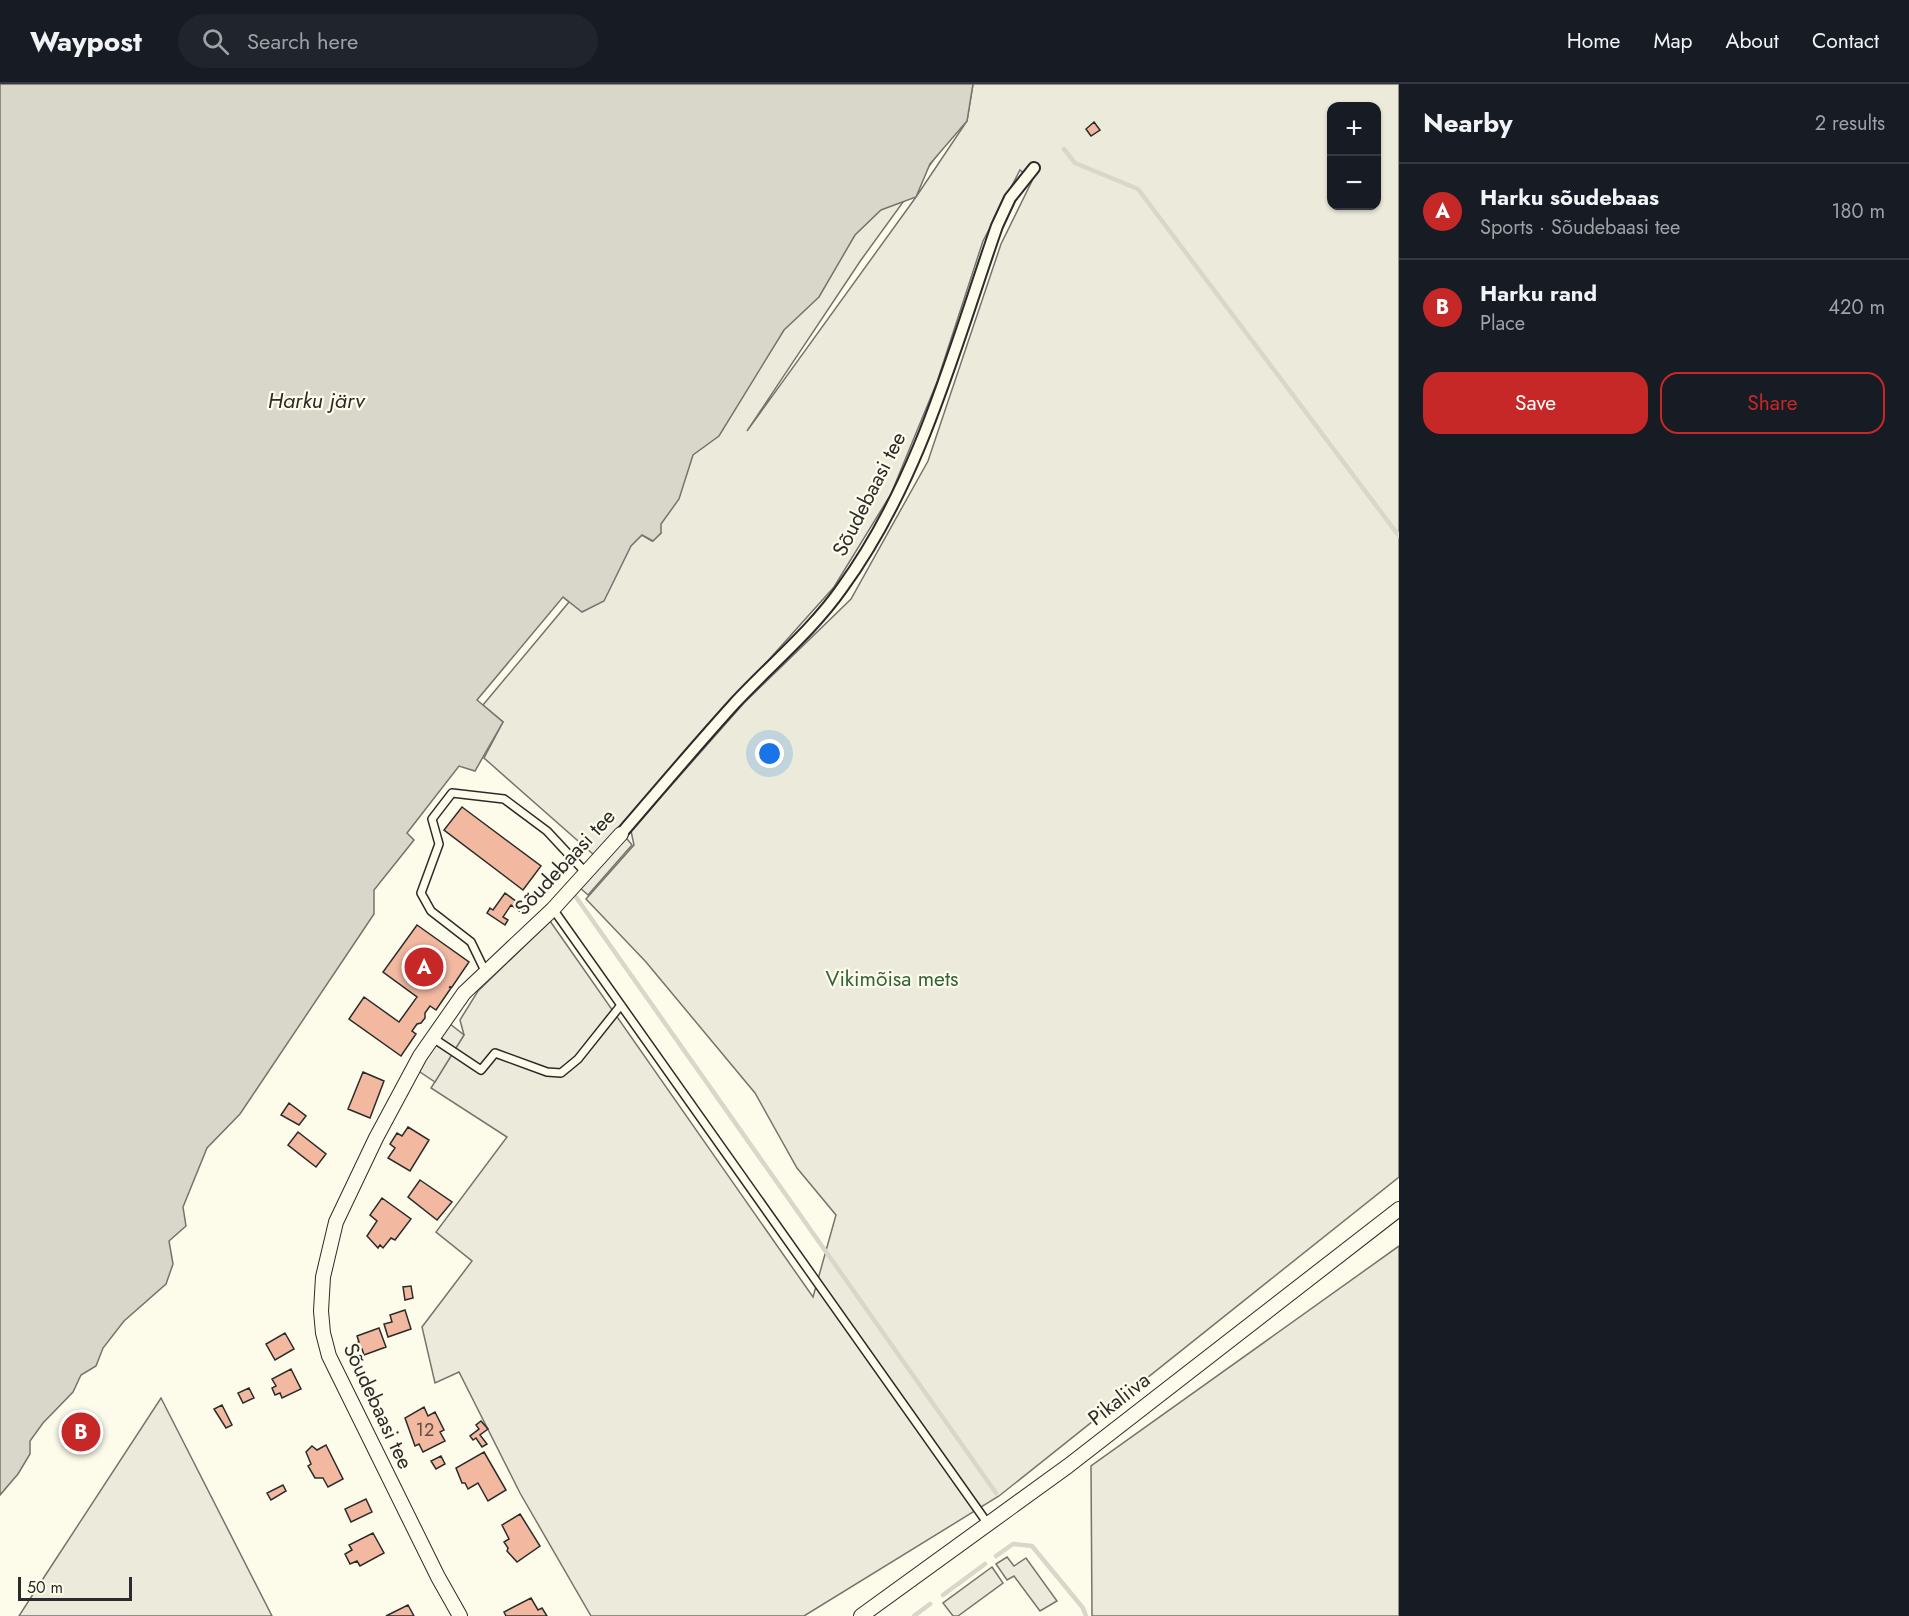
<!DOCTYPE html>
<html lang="en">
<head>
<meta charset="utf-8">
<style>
	:root { --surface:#171b24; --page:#20242c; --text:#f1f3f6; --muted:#9ea1a6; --line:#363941; --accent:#c62828 }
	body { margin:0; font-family:Jost,sans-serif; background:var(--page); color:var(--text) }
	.controls { position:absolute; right:18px; top:18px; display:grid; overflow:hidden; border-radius:12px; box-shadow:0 2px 4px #0004 }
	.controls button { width:54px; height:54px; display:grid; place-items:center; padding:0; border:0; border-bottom:2px solid var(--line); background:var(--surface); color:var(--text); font:30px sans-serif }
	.scale { position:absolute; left:18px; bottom:15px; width:114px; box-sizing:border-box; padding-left:6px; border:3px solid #2b2b2b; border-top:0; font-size:16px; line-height:21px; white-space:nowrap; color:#2b2b2b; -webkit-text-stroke:4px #fdfbea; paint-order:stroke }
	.you { position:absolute; left:770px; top:670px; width:21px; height:21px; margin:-15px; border:4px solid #fff; border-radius:50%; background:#1a73e8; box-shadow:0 0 0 9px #1a73e833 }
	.badge { display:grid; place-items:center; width:39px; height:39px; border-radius:50%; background:var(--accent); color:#fff; font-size:20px; font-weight:700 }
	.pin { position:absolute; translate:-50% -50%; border:3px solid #fff; box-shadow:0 2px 6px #0006 }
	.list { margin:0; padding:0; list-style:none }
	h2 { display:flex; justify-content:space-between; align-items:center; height:78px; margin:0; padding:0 24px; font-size:26px }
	h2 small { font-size:20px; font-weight:400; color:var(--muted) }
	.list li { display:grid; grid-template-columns:39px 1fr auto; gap:18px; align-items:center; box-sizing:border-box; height:96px; padding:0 24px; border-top:2px solid var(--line) }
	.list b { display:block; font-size:22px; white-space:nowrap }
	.list p { margin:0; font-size:20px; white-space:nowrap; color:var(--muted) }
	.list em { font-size:20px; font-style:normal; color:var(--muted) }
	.actions { display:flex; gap:12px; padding:18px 24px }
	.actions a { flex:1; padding:14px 0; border:2px solid var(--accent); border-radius:18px; text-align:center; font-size:21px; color:var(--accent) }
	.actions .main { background:var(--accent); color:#fff }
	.icon { flex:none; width:33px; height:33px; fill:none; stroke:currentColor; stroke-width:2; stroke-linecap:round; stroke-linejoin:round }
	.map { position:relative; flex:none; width:1399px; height:1532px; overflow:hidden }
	header { display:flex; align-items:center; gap:36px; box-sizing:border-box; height:84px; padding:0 30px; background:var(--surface); border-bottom:2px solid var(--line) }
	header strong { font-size:28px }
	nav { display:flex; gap:33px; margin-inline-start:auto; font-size:21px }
	.search { width:420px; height:54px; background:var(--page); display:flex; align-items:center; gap:15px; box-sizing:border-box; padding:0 21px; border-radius:33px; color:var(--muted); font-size:22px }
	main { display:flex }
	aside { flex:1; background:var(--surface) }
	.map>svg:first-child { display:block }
</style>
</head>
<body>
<header>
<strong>Waypost</strong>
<div class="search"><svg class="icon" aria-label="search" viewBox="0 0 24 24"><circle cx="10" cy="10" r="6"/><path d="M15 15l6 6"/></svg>Search here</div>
<nav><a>Home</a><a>Map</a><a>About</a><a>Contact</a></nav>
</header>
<main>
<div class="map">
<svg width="1399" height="1532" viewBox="0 0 1399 1532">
	<rect width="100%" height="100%" fill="#fdfbea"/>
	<path fill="#ecebdb" stroke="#74746e" stroke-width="1.5" fill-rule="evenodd" d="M 973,0 L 1399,0 L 1399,1093 L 999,1412 L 804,1532 L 591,1532 L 520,1409 L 459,1288 L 435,1299 L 422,1243 L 472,1177 L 436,1148 L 507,1053 L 431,1004 L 464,951 L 460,936 L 478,907 L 550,837 L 813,1213 L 836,1131 L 797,1084 L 755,1009 L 646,878 L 586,815 L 634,761 L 631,747 L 744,619 L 851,515 L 928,377 L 1001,160 L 1032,97 L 1020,86 L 983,157 L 937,298 L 891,410 L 834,503 L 594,771 L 484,674 L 503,638 L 483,621 L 569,518 L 563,513 L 642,451 L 652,457 L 661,449 L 620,382 L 961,38 L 861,176 L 747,347 L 916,113 L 967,37 ZM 1332,22 L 1376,22 L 1376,122 L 1332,122 Z
		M 1399,1162 L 1399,1532 L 1092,1532 L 1091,1382 Z
		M 161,1314 L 272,1532 L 19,1532 L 37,1504 Z"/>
	<path fill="#eceadb" stroke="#74746e" stroke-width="1.5" d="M 624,751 L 632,761 L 588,811 L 579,803 Z
		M 445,936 L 464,951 L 435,998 L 414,984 Z
		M 1007,1473 L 1014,1482 L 1026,1474 L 1057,1517 L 1040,1527 L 1014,1492 L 1007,1496 L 996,1480 Z
		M 992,1483 L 1003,1499 L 958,1532 L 953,1532 L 943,1519 Z"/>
	<path fill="#d8d7c9" stroke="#74746e" stroke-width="1.5" d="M 0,0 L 973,0 L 967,37 L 930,80 L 916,113 L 881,126 L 855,151 L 819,213 L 784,246 L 719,352 L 693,371 L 679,415 L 661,440 L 661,449 L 653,457 L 642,451 L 631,462 L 604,517 L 582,528 L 563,513 L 477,616 L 503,638 L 475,687 L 459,682 L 407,749 L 414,756 L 374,806 L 374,830 L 240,1030 L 207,1064 L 183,1123 L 186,1142 L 169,1157 L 173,1180 L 166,1200 L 124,1237 L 103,1264 L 96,1282 L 81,1291 L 73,1308 L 43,1339 L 30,1357 L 30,1370 L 18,1390 L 0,1411 Z"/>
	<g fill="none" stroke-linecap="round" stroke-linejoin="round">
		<path stroke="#d8d7c9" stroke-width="4.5" d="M 1064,65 L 1075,79 L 1138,105 L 1399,452
			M 576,813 L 996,1409
			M 996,1472 L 1013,1460 L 1032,1462 L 1083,1524 L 1086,1532
			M 943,1511 L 985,1480
			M 914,1532 L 930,1520"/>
	</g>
	<path fill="#f2b8a0" stroke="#2b2b2b" stroke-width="1.5" d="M 1094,38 L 1100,46 L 1091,52 L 1086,45 Z
		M 462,723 L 541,782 L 523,806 L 444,746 Z
		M 505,809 L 525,824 L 522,829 L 511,821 L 503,833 L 508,836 L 505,841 L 487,829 L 490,824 L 493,826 Z
		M 417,841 L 469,878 L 452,903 L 449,903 L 451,904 L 436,926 L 430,922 L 425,929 L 425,934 L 421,939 L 417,940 L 412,947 L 416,950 L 401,972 L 349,935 L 364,913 L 399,938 L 417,913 L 383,888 Z
		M 363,988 L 384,997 L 370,1034 L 348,1025 Z
		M 289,1019 L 306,1032 L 299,1041 L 281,1031 Z
		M 408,1043 L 429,1056 L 410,1087 L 388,1074 L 395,1064 L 390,1060 L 397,1049 L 402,1052 Z
		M 298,1048 L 326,1070 L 316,1083 L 288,1061 Z
		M 420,1096 L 452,1118 L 437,1136 L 408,1113 Z
		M 382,1114 L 411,1135 L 395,1156 L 391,1154 L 383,1164 L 380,1161 L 378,1164 L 367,1152 L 377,1137 L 370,1131 Z
		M 411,1202 L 413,1214 L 405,1216 L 403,1203 Z
		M 405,1226 L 411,1245 L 388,1253 L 384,1240 L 392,1238 L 390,1231 Z
		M 379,1244 L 386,1263 L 364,1271 L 362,1265 L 356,1267 L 353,1260 L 359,1258 L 357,1252 Z
		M 285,1249 L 294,1265 L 275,1276 L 266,1260 Z
		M 291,1285 L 301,1305 L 282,1314 L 280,1309 L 275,1311 L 272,1304 L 276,1302 L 272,1295 Z
		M 249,1304 L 254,1314 L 243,1319 L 238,1309 Z
		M 222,1321 L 232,1341 L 226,1344 L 214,1325 Z
		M 424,1323 L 428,1332 L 435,1328 L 444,1346 L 440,1348 L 445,1357 L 423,1368 L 419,1360 L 415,1362 L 405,1334 Z
		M 481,1337 L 488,1345 L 480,1351 L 487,1360 L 482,1363 L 476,1354 L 473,1356 L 470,1352 L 479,1345 L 476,1341 Z
		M 326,1361 L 343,1395 L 328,1403 L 323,1394 L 315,1394 L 308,1382 L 311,1380 L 306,1368 L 312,1362 L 317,1366 Z
		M 484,1368 L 506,1406 L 488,1417 L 478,1399 L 468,1405 L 465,1399 L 462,1399 L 456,1384 Z
		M 441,1372 L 445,1380 L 436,1385 L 431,1377 Z
		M 283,1401 L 286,1407 L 271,1416 L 267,1409 Z
		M 366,1415 L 372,1428 L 351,1438 L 345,1425 Z
		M 520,1430 L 540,1462 L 517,1478 L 507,1467 L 508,1464 L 504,1458 L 509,1455 L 502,1441 Z
		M 373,1449 L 384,1469 L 360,1482 L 357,1477 L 350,1480 L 345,1470 L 352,1466 L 349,1461 Z
		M 531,1514 L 538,1526 L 542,1524 L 547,1532 L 506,1532 L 504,1528 Z
		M 408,1521 L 414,1532 L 386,1532 Z"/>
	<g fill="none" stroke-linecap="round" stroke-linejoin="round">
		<defs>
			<path id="service" d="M 553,825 L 988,1440
				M 486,889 L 471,858 L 431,827 L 421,809 L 439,760 L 432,735 L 452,709 L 504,715 L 547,747 L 587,790
				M 433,954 L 481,986 L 495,969 L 547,988 L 561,989 L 578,975 L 621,921"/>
			<path id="pedestrian" d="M 621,750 C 658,707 695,663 734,620 C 769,582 812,547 842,504 C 920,397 954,265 997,142 L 1010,114 L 1034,84"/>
			<path id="minor" d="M 460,1532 L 438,1493 L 329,1272 L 323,1249 L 321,1227 L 323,1193 L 336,1138 L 376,1054 L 420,972 L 464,909 L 553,825 L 621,750
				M 861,1532 L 1068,1382 L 1399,1125"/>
		</defs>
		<use href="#service" stroke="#2b2b2b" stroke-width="10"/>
		<use href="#pedestrian" stroke="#2b2b2b" stroke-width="14"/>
		<use href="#minor" stroke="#2b2b2b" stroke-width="16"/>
		<use href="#service" stroke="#fdfbea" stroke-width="7"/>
		<use href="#pedestrian" stroke="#fdfbea" stroke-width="10"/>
		<use href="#minor" stroke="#fdfbea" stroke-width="14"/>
	</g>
	<g text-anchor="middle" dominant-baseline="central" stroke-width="4.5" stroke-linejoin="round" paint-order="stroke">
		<g font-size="18" fill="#5d4e48">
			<text x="425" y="1346">12</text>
		</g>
		<g font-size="21" fill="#2b2b2b" stroke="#fdfbea">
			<text transform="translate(869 410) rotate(-63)">Sõudebaasi tee</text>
			<text transform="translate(565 778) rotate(-47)">Sõudebaasi tee</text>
			<text transform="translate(1119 1315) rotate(-38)">Pikaliiva</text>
			<text transform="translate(378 1322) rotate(65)">Sõudebaasi tee</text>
		</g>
		<g font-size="21" fill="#34623c" stroke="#fdfbea">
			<text x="892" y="895">Vikimõisa mets</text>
		</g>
		<g font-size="22" font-style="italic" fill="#2b2b2b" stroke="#fdfbea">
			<text x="316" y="316">Harku järv</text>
		</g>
	</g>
</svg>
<div class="controls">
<button>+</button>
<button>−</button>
</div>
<div class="scale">50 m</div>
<div class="you"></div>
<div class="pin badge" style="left:424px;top:883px">A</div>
<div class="pin badge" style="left:81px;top:1348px">B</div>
</div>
<aside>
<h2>Nearby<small>2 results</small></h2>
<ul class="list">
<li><span class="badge">A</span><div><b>Harku sõudebaas</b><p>Sports · Sõudebaasi tee</p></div><em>180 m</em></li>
<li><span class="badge">B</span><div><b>Harku rand</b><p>Place</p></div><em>420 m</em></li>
</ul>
<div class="actions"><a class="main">Save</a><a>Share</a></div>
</aside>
</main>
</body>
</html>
